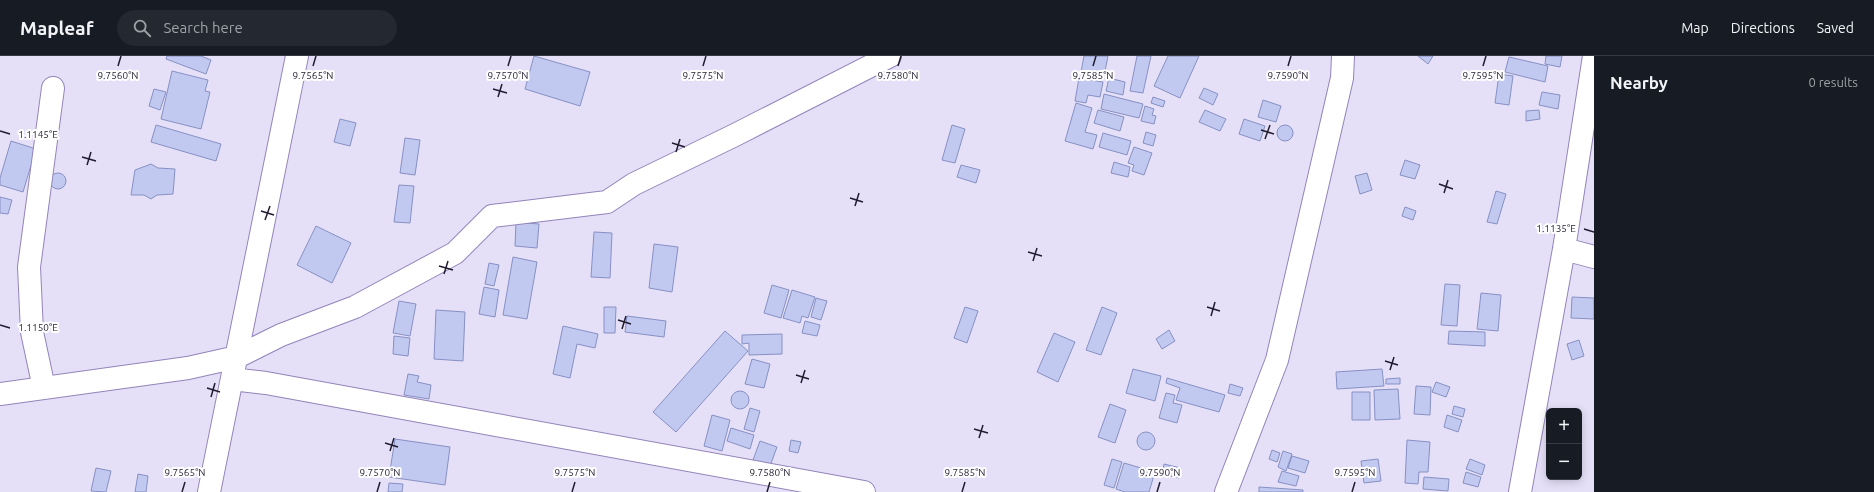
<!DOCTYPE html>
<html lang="en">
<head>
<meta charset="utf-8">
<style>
	:root { --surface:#171b24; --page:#242831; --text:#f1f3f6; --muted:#9ea1a6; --line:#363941 }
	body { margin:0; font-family:Ubuntu,sans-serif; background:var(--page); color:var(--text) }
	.controls { position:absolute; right:12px; bottom:12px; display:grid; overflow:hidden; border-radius:6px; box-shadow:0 2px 10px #0003 }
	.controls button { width:36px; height:36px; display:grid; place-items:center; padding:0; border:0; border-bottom:1px solid var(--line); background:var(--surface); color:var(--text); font:20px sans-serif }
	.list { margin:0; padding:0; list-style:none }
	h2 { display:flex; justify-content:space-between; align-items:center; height:52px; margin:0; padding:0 16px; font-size:17px }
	h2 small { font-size:13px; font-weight:400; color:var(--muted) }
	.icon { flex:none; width:22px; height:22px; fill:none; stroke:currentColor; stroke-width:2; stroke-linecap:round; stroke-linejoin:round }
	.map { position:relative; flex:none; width:1594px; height:436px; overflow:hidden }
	header { display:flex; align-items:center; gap:24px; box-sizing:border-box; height:56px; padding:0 20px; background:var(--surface); border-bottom:1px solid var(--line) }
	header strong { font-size:19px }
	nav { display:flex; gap:22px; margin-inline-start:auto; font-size:14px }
	.search { width:280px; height:36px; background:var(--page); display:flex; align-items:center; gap:10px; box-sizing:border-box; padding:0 14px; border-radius:22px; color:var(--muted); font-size:15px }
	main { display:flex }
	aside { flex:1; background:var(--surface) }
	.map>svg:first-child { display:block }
</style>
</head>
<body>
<header>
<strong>Mapleaf</strong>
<div class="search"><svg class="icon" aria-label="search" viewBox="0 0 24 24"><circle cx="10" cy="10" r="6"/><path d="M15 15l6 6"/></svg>Search here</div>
<nav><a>Map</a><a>Directions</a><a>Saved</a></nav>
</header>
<main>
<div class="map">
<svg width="1594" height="436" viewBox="0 0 1594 436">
	<rect width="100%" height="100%" fill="#e5e0f7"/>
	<path fill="#c2c9f0" stroke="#8790c4" d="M 167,0 L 201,0 L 211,4 L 206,18 L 166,3 Z
		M 534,0 L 590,16 L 580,50 L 525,33 Z
		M 1084,0 L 1108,0 L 1104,20 L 1081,16 Z
		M 1137,0 L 1151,0 L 1143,37 L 1130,35 Z
		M 1168,0 L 1199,0 L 1180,42 L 1154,30 Z
		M 1418,0 L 1433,0 L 1428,8 Z
		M 1546,0 L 1562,0 L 1560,11 L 1545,8 Z
		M 1509,1 L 1548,10 L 1545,26 L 1505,16 Z
		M 172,15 L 208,24 L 205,35 L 210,36 L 201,73 L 161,63 Z
		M 1499,18 L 1513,20 L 1509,49 L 1495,47 Z
		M 1079,22 L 1103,26 L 1100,41 L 1088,39 L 1086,47 L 1075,45 Z
		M 1109,22 L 1125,26 L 1123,39 L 1106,35 Z
		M 1204,32 L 1218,38 L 1213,49 L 1199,42 Z
		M 154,33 L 166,36 L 160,54 L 149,50 Z
		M 1542,36 L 1560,39 L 1558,53 L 1539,49 Z
		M 1104,38 L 1143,48 L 1139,62 L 1101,53 Z
		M 1153,41 L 1165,45 L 1163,51 L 1151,47 Z
		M 1263,44 L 1281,50 L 1276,66 L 1258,61 Z
		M 1076,47 L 1092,52 L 1085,76 L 1097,79 L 1093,93 L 1065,85 Z
		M 1145,50 L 1154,53 L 1152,59 L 1156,60 L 1154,68 L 1141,65 Z
		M 1098,54 L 1124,61 L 1120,75 L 1094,67 Z
		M 1205,54 L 1226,63 L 1220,75 L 1199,66 Z
		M 1539,54 L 1540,63 L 1526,65 L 1526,55 Z
		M 340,63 L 356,67 L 350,90 L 334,86 Z
		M 1244,63 L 1265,70 L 1260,85 L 1239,78 Z
		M 156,69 L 221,88 L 216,105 L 151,86 Z
		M 952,69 L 965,73 L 955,107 L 942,104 Z
		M1277 77a8 8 0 1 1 16 0a8 8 0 1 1-16 0Z
		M 1146,76 L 1156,79 L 1153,90 L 1143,87 Z
		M 1103,77 L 1131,85 L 1127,99 L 1099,91 Z
		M 405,82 L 420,84 L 415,119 L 400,117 Z
		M 11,85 L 36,93 L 23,136 L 0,129 L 0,122 Z
		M 1134,91 L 1152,97 L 1144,119 L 1132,115 L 1134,109 L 1128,107 Z
		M 1405,104 L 1420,109 L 1415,123 L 1400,119 Z
		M 1114,106 L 1130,111 L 1128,121 L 1111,117 Z
		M 151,108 L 158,112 L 175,113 L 173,138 L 157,139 L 151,143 L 144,139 L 131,139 L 135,114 Z
		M 961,109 L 980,114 L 976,127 L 957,121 Z
		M50 125a8 8 0 1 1 16 0a8 8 0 1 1-16 0Z
		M 1367,117 L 1372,134 L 1360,138 L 1355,120 Z
		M 399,129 L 414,130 L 410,167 L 394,166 Z
		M 1496,135 L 1506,138 L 1497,168 L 1487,166 Z
		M 0,141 L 12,144 L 8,158 L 0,157 Z
		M 1405,151 L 1416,155 L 1413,164 L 1402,160 Z
		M 516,166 L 539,168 L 537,192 L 515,190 Z
		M 316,170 L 351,187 L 332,227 L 297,209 Z
		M 594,176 L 612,177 L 610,222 L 591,221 Z
		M 654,188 L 678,191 L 672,236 L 649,232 Z
		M 513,201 L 537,206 L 527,263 L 503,259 Z
		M 489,207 L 499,209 L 494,230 L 485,228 Z
		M 1445,228 L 1460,229 L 1457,270 L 1441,269 Z
		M 772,229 L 789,234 L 781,262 L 764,257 Z
		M 484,231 L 499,234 L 495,261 L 479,258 Z
		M 792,234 L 815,241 L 808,262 L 802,260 L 800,267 L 783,262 Z
		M 1481,237 L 1501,239 L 1498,275 L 1477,273 Z
		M 1572,241 L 1594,242 L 1594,263 L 1571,262 Z
		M 816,242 L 827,245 L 821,264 L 811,261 Z
		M 399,245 L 416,248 L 410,280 L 393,277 Z
		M 604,251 L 616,251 L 615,277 L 604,277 Z
		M 965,251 L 978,255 L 967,287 L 954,282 Z
		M 1102,251 L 1117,257 L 1101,299 L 1086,294 Z
		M 436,254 L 465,256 L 463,305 L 434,303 Z
		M 627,260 L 666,265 L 664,281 L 625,276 Z
		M 805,265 L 820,269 L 817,280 L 802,277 Z
		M 563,270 L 598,278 L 595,292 L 577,288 L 570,322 L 553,318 Z
		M 1169,274 L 1175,285 L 1162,293 L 1156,283 Z
		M 725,275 L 748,295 L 676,376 L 653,356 Z
		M 1449,275 L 1485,276 L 1485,290 L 1448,288 Z
		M 1054,277 L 1075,286 L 1058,326 L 1037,316 Z
		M 782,278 L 782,298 L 749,299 L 749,287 L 742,288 L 742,279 Z
		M 394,280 L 410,282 L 408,300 L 393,298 Z
		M 1579,284 L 1584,300 L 1572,304 L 1567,288 Z
		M 752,303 L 770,308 L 764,332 L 745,328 Z
		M 1133,313 L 1161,320 L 1155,345 L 1126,337 Z
		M 1382,313 L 1384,330 L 1337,333 L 1336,316 Z
		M 408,318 L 419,320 L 417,326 L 431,329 L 429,343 L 404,339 Z
		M 1167,322 L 1225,339 L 1219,356 L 1176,344 L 1180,332 L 1166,327 Z
		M 1400,322 L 1400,328 L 1386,328 L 1386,323 Z
		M 1436,326 L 1450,331 L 1446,341 L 1432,336 Z
		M 1230,328 L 1243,332 L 1240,340 L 1228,337 Z
		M 1416,330 L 1431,331 L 1430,359 L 1414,358 Z
		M 1398,333 L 1400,363 L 1375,364 L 1374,334 Z
		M731 344a9 9 0 1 1 18 0a9 9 0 1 1-18 0Z
		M 1352,336 L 1370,336 L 1370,364 L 1352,364 Z
		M 1166,337 L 1175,339 L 1173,347 L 1182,349 L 1177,367 L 1159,362 Z
		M 1110,348 L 1126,354 L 1115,387 L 1098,381 Z
		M 1454,350 L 1465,353 L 1463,361 L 1452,358 Z
		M 750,352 L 760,355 L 754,376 L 744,373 Z
		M 712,359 L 730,364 L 722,395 L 704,390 Z
		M 1447,359 L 1462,364 L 1458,376 L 1444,371 Z
		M 731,372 L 754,379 L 750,393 L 727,385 Z
		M1137 385a9 9 0 1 1 18 0a9 9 0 1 1-18 0Z
		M 395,383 L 450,391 L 445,429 L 389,421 Z
		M 791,384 L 801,386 L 798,397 L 789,395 Z
		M 1407,384 L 1430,386 L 1428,416 L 1419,416 L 1418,428 L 1405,427 Z
		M 760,385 L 777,391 L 770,410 L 753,404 Z
		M 1272,394 L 1280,397 L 1277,406 L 1269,403 Z
		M 1283,395 L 1292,398 L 1286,415 L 1278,411 Z
		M 1292,400 L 1309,405 L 1305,417 L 1288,412 Z
		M 1112,403 L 1122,406 L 1114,432 L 1104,429 Z
		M 1378,403 L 1381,425 L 1364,427 L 1361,405 Z
		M 1470,403 L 1485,409 L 1482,419 L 1466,413 Z
		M 1124,407 L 1155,416 L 1149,436 L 1125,436 L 1116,433 Z
		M 1164,408 L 1181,412 L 1179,422 L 1162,418 Z
		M 96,412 L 111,415 L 106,436 L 91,435 Z
		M 1282,415 L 1299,420 L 1296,430 L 1278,426 Z
		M 1466,416 L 1481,421 L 1478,431 L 1463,427 Z
		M 138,418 L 148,420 L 146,436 L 135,436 Z
		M 1424,421 L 1449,423 L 1448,435 L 1423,433 Z
		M 389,427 L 403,428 L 402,436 L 388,436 Z
		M 1259,431 L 1303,434 L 1303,436 L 1259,436 Z"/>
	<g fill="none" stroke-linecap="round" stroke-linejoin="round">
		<defs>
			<path id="minor" d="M 1564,193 L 1594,201
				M 232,323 L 266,327 L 864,436
				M 44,332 L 32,276 L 29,211 L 53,32
				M 0,338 L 188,312 L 237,301 L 281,279 L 355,251 L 455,197 L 492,160 L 607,146 L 634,128 L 735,79 L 890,0
				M 209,436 L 297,0
				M 1226,436 L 1277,304 L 1342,22 L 1343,0
				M 1520,436 L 1564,193 L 1594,0"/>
		</defs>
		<use href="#minor" stroke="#9384b9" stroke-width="24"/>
		<use href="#minor" stroke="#fff" stroke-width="22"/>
	</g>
	<path fill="none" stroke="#221c30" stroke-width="1.5" d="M 118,10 L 121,0M 313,10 L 316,0M 508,10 L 511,0M 703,10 L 706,0M 898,10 L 901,0M 1093,10 L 1096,0M 1288,10 L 1291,0M 1483,10 L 1486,0M 493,33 L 507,37M 498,41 L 502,28M 1261,74 L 1274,78M 0,75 L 10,78M 1265,83 L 1270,69M 672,87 L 685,91M 676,96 L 680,83M 82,101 L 96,105M 87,109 L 91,96M 1439,128 L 1453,133M 1444,137 L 1448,124M 850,142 L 863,146M 855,150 L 859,137M 261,155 L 274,159M 265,164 L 270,150M 1584,173 L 1594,176M 1028,196 L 1042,200M 1033,205 L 1037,192M 439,210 L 453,214M 444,218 L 448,205M 1207,251 L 1220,255M 1211,260 L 1215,246M 618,264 L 631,268M 0,269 L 10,272M 622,273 L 626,260M 1385,305 L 1398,309M 1390,314 L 1394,301M 796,319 L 809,323M 801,327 L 805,314M 207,332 L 220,336M 211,341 L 215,327M 974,373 L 988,377M 979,382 L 983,369M 385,387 L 398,391M 390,395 L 394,382M 182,436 L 185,426M 377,436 L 380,426M 572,436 L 575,426M 767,436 L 770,426M 962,436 L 965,426M 1157,436 L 1160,426M 1352,436 L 1355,426"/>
	<g font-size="10" text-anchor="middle" fill="#221c30" stroke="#fff" stroke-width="4" stroke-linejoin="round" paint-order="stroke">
		<text x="118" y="23">9.7560°N</text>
		<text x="313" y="23">9.7565°N</text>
		<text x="508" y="23">9.7570°N</text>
		<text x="703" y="23">9.7575°N</text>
		<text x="898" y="23">9.7580°N</text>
		<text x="1093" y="23">9.7585°N</text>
		<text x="1288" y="23">9.7590°N</text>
		<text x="1483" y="23">9.7595°N</text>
		<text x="38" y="82">1.1145°E</text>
		<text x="1556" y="176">1.1135°E</text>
		<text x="38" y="275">1.1150°E</text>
		<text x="185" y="420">9.7565°N</text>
		<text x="380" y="420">9.7570°N</text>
		<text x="575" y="420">9.7575°N</text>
		<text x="770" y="420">9.7580°N</text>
		<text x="965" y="420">9.7585°N</text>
		<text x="1160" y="420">9.7590°N</text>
		<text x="1355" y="420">9.7595°N</text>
	</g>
</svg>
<div class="controls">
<button>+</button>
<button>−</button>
</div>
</div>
<aside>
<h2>Nearby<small>0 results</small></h2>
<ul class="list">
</ul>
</aside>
</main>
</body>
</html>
